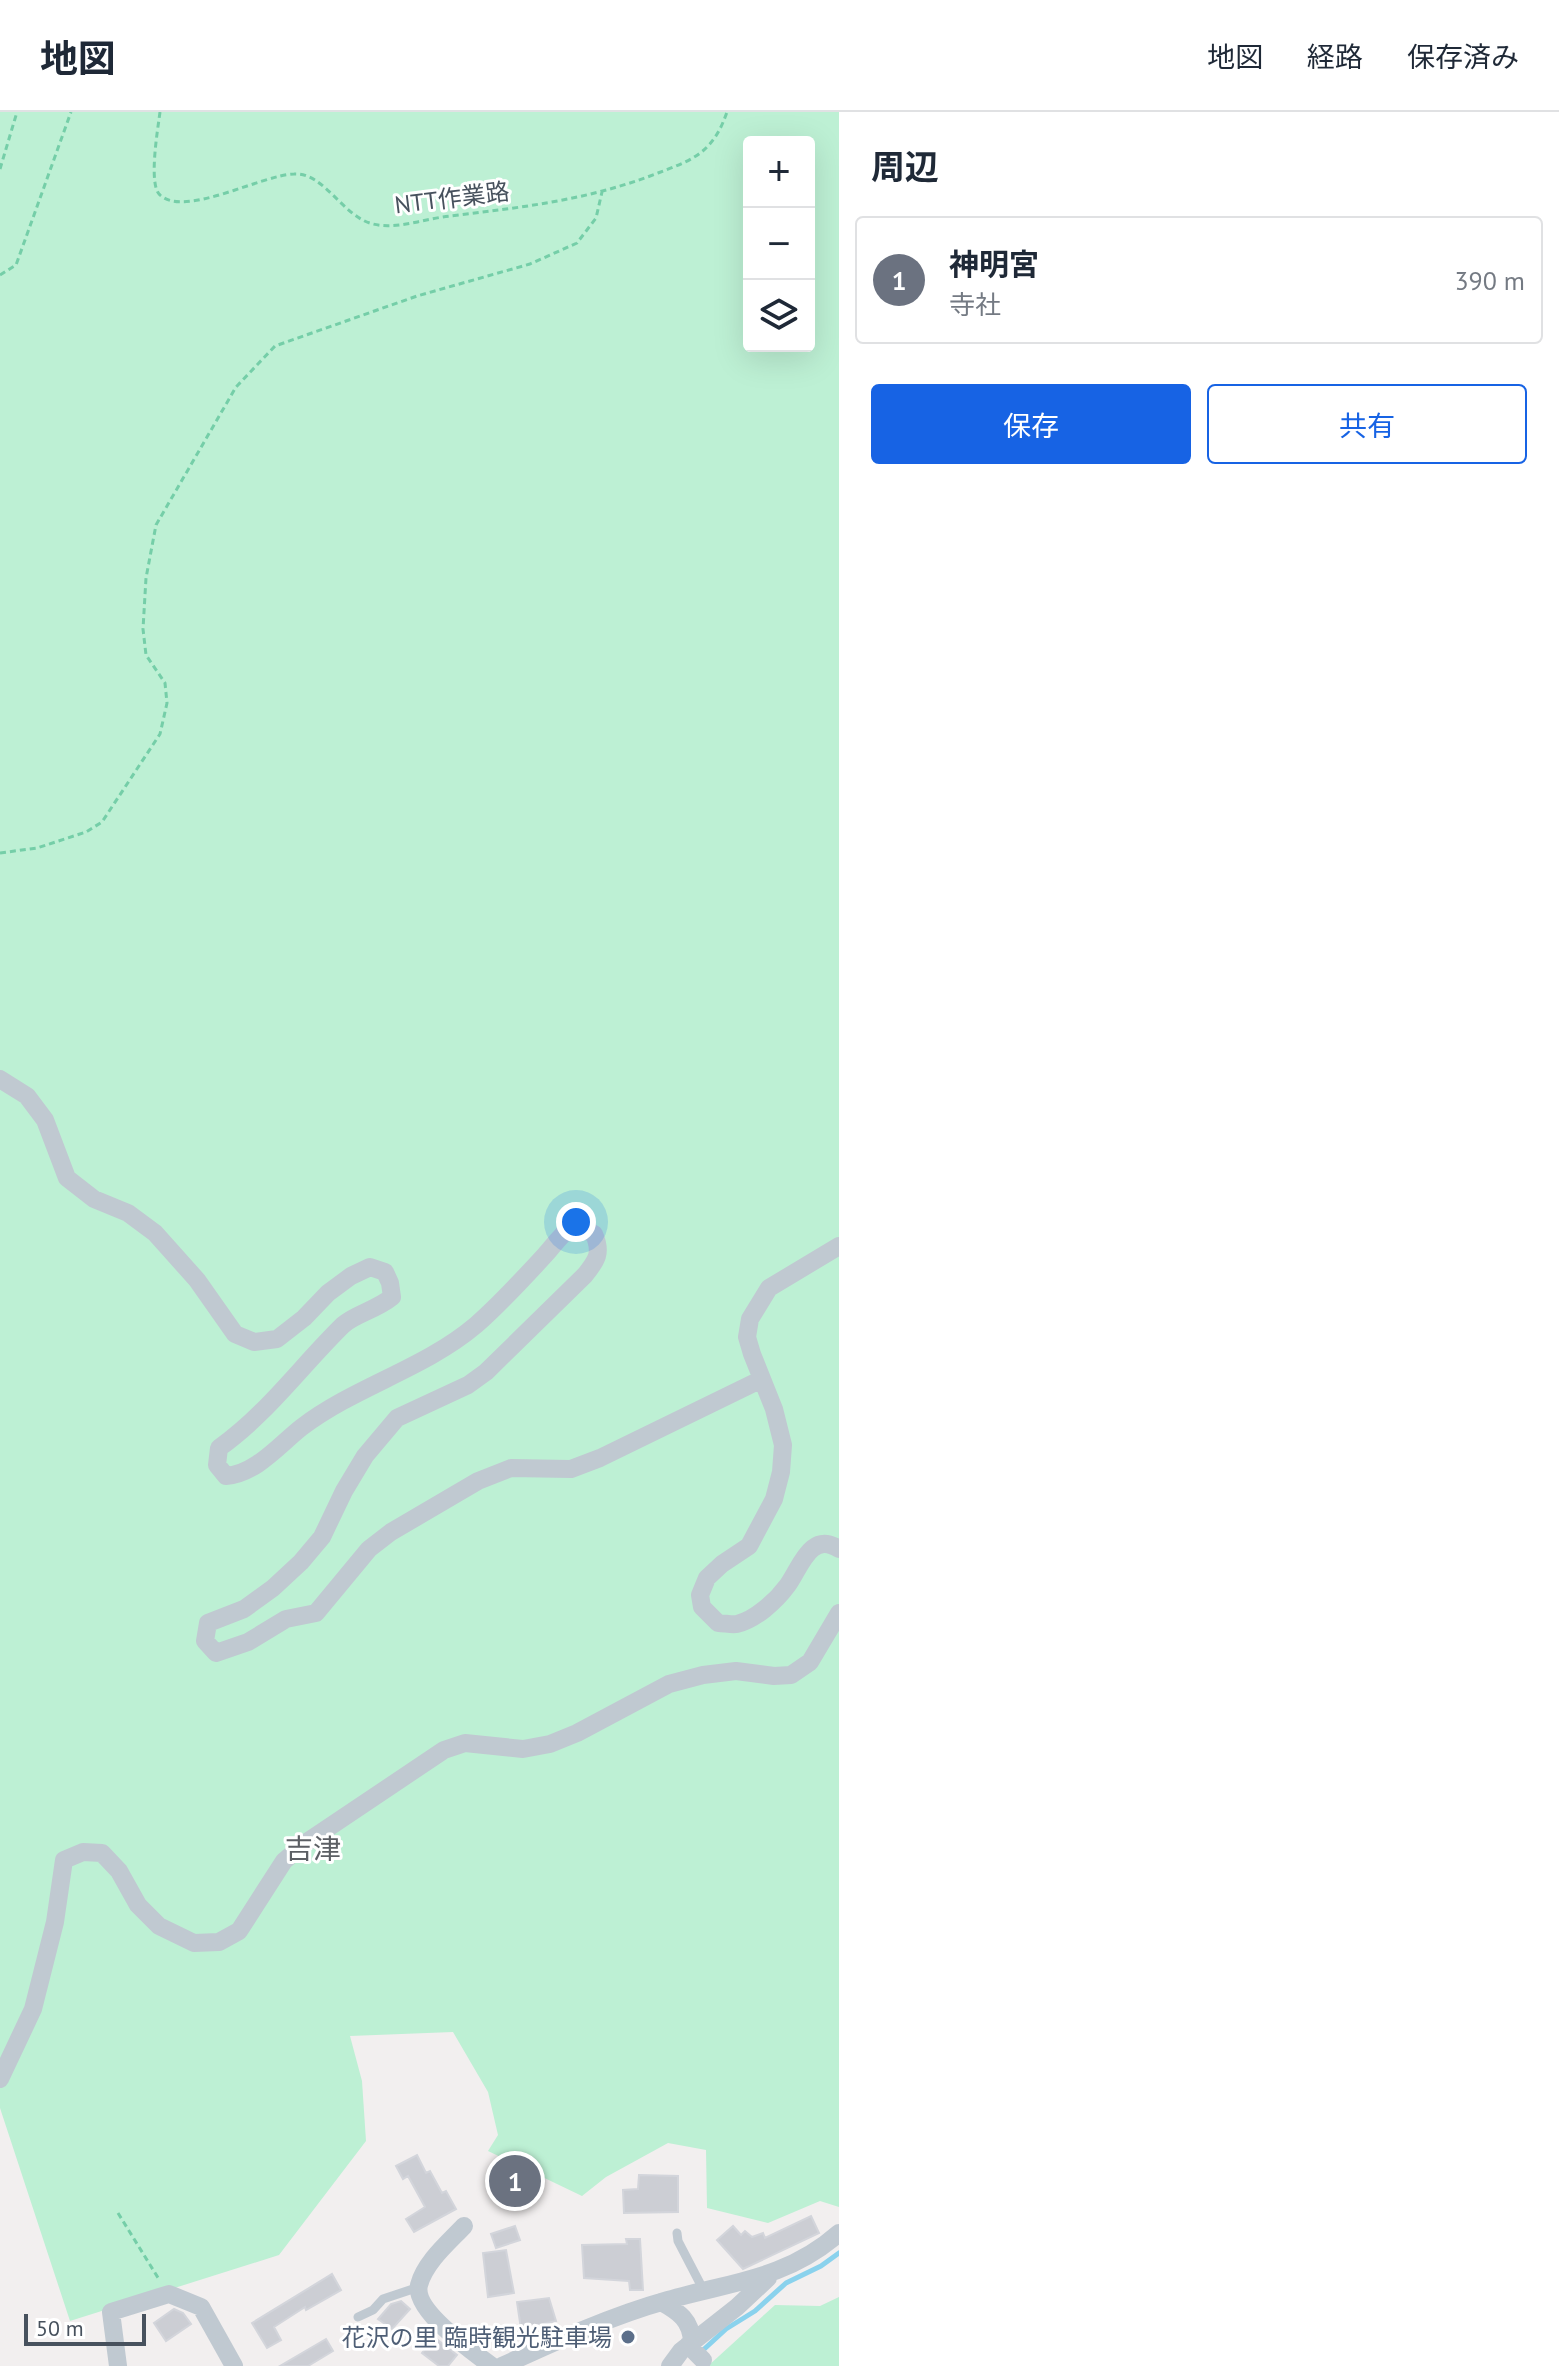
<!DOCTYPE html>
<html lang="ja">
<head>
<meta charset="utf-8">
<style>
	:root { --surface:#fff; --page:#f6f6f7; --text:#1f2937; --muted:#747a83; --line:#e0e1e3; --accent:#1763e4 }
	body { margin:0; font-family:"PT Sans","Noto Sans JP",sans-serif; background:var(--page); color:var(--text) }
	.controls { position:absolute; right:24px; top:24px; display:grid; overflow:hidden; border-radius:8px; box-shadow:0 8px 32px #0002 }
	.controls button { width:72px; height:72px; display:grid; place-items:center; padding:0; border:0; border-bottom:2px solid var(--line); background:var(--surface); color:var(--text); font:40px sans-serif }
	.scale { position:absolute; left:24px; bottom:20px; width:122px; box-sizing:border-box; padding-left:8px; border:4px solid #47515d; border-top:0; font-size:22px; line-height:28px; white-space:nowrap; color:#47515d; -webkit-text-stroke:6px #fff; paint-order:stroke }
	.you { position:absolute; left:576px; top:1110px; width:28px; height:28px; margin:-20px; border:6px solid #fff; border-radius:50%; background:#1a73e8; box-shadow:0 0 0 12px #1a73e833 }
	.badge { display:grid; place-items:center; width:52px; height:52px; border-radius:50%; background:var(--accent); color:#fff; font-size:26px; font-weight:700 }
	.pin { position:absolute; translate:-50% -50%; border:4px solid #fff; box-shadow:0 2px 8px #0006 }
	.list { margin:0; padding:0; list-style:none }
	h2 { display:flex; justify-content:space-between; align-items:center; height:104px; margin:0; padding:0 32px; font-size:34px }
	h2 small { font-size:26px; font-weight:400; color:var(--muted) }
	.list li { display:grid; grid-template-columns:52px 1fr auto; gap:24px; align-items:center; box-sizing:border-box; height:128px; margin:0 16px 16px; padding:0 16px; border:2px solid var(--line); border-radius:8px }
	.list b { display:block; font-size:30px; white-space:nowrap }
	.list p { margin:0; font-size:26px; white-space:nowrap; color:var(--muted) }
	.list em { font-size:26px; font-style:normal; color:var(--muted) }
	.actions { display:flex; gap:16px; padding:24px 32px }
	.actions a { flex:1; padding:18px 0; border:2px solid var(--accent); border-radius:8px; text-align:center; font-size:28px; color:var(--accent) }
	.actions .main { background:var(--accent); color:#fff }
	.icon { flex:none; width:44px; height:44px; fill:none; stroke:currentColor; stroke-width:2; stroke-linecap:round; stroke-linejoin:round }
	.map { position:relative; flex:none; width:839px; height:2254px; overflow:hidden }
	header { display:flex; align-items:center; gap:48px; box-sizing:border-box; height:112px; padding:0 40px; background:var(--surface); border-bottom:2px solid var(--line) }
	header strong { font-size:38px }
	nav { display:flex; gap:44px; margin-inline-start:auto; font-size:28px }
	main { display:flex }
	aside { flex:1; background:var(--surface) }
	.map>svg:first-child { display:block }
</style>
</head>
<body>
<header>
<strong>地図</strong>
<nav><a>地図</a><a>経路</a><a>保存済み</a></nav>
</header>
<main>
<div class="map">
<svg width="839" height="2254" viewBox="0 0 839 2254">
	<rect width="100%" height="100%" fill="#f2efef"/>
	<path fill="#bdf0d4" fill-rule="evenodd" d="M 0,0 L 839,0 L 839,2095 L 820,2089 L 768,2111 L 707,2096 L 706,2038 L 668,2031 L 606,2065 L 582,2084 L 488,2039 L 498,2023 L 488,1980 L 453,1920 L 350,1924 L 362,1969 L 366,2029 L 279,2143 L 70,2209 L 0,1996 ZM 749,30 L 809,30 L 809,234 L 749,234 Z
		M 839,2185 L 839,2254 L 708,2254 L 775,2193 L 820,2194 Z"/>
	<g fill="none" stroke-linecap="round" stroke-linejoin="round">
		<path stroke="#8ad2ed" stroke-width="5" d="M 701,2240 L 726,2217 L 755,2199 L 786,2171 L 821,2154 L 839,2141"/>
	</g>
	<path fill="#ccced4" stroke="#d3d5db" stroke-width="2" d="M 417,2043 L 426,2061 L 430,2059 L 442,2081 L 446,2079 L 456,2097 L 414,2120 L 406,2107 L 425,2095 L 408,2064 L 403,2067 L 396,2054 Z
		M 639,2063 L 678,2064 L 678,2100 L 624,2101 L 623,2078 L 638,2077 Z
		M 811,2104 L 819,2121 L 743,2157 L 717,2128 L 733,2114 L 741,2123 L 745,2119 L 752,2125 L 763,2121 L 765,2126 Z
		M 515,2114 L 520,2128 L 496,2136 L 491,2122 Z
		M 626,2127 L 640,2127 L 643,2178 L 630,2178 L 629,2169 L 584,2166 L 582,2133 L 627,2132 Z
		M 506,2138 L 514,2181 L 488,2185 L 483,2141 Z
		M 332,2162 L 341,2178 L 306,2198 L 305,2195 L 274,2215 L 281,2228 L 267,2236 L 252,2211 Z
		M 549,2186 L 556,2209 L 521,2217 L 517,2190 Z
		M 401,2189 L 410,2197 L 392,2217 L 378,2207 L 391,2192 Z
		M 174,2197 L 183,2201 L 191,2212 L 166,2229 L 154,2211 Z
		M 434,2225 L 457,2243 L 448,2254 L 439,2254 L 422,2241 Z
		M 326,2227 L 333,2239 L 308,2254 L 280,2254 Z"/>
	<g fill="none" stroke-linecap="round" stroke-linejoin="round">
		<path stroke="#75cea8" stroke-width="3" stroke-dasharray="6 4" stroke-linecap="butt" d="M 160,0 C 158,16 148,73 160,83 C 185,106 261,63 294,62 C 324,60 343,105 373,112 C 398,118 426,106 451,104 C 524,95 589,88 658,61 C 674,55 694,48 706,36 C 717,25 722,14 727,0
			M 0,57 L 17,0
			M 0,163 L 16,153 L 71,0
			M 0,741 L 37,736 L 86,720 L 102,710 L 160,622 L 167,591 L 165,571 L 146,543 L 143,517 L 146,466 L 156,413 L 236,275 L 275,234 L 417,184 L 530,152 L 577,131 L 596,106 L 602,80
			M 118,2101 L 160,2169"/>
		<path stroke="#c0c9d1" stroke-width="9" d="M 677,2121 L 678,2129 L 704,2179
			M 358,2205 L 373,2198 L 383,2187 L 419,2175"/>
		<path stroke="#c0c9d1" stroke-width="18" d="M 0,967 L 27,984 L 45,1008 L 67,1066 L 94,1087 L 128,1101 L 155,1121 L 197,1168 L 235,1222 L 254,1230 L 277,1227 L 304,1206 L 328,1181 L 351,1164 L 370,1155 L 385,1160 L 390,1171 L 392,1185 C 376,1198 355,1202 343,1213 C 301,1254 268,1301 219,1336 L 217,1353 L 226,1364 C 256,1362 280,1332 302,1315 C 356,1274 424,1257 476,1213 C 500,1192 523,1167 545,1143 C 553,1134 560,1124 570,1116 L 578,1115 L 594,1122 C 602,1141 597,1148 585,1163 L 486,1260 L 468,1273 L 397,1306 L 365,1344 L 344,1379 L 322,1425 L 301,1450 L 273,1476 L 244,1497 L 208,1511 L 205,1529 L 216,1541 L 248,1530 L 286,1507 L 316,1501 L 369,1437 L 391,1420 L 478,1369 L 511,1356 L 571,1357 L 600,1346 L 762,1267
			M 839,1134 L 769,1176 L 750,1207 L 747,1225 L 752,1242 L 774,1297 L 783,1333 L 781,1360 L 774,1387 L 749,1434 L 722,1452 L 707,1466 L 700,1483 L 702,1495 L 718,1511 C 724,1511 732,1513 737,1512 C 755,1508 776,1489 787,1474 C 800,1457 810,1418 839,1437
			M 0,1967 L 33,1897 L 55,1810 L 64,1748 L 83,1740 L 102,1741 L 119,1759 L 138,1793 L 159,1814 L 194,1831 L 219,1830 L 239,1819 L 284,1749 L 304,1732 L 444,1638 L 465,1631 L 523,1637 L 550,1632 L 577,1621 L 669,1572 L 703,1563 L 736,1559 L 774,1564 L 791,1563 L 810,1550 L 839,1501
			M 464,2114 C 449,2130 425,2150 419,2173 C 413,2198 474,2241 492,2254
			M 661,2190 C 679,2200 691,2208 692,2230
			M 688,2233 L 703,2248
			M 118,2254 L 111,2200 L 169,2182 L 201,2195 L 234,2254
			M 502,2254 C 556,2229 611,2204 668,2188 C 731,2170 787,2167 839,2121
			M 670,2254 L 681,2239 L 737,2195 L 768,2166"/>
	</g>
	<circle fill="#5c6f8a" stroke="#fff" stroke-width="3" cx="628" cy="2225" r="8"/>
	<g text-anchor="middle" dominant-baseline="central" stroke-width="6" stroke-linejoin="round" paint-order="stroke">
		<g font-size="24" fill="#47515d" stroke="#fff">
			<text transform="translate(452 86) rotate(-7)">NTT作業路</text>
		</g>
		<g font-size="24" fill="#4e5e75" stroke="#fff" text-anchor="end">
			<text x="612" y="2225">花沢の里 臨時観光駐車場</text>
		</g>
		<g font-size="28" fill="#5c5f64" stroke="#fff">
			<text x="313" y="1736">吉津</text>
		</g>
	</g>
</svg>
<div class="controls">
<button>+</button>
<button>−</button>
<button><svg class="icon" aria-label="layers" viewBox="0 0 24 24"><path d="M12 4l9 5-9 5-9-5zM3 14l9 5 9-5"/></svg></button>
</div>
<div class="scale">50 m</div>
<div class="you"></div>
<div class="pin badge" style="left:515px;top:2069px;background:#6b7280">1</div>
</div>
<aside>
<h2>周辺<small></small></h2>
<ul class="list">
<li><span class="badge" style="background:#6b7280">1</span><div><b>神明宮</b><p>寺社</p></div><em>390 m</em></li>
</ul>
<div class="actions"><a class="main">保存</a><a>共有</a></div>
</aside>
</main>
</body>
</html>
